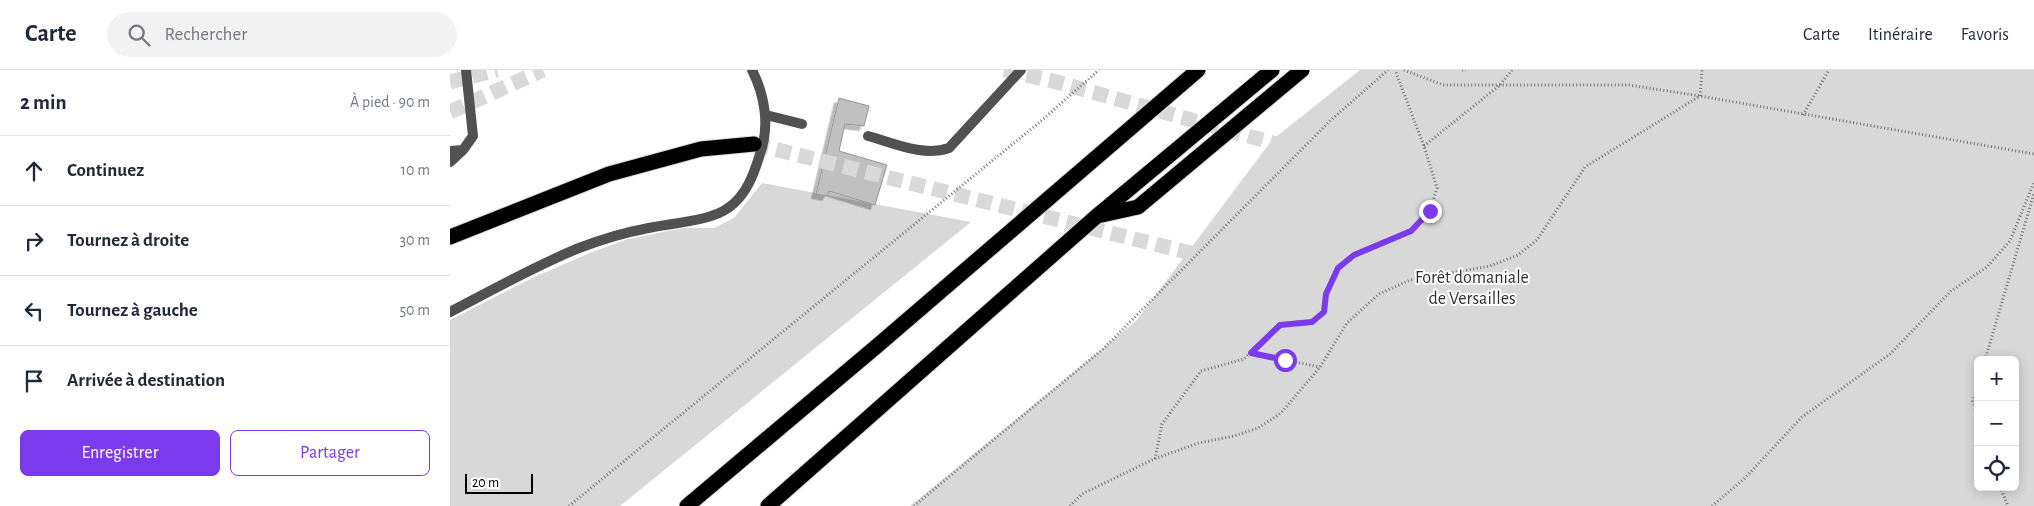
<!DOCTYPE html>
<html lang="fr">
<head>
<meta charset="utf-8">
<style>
	:root { --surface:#fff; --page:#f2f2f3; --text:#1f2937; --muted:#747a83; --line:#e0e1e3; --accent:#7c3aed }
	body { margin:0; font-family:"Alegreya Sans",sans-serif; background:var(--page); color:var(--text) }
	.controls { position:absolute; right:15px; bottom:15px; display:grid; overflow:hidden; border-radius:8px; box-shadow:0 2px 12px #0003 }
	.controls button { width:45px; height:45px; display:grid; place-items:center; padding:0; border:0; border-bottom:1px solid var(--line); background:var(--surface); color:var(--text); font:25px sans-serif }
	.scale { position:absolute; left:15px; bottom:12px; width:68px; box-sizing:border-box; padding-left:5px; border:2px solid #000; border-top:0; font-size:14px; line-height:18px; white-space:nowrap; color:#000; -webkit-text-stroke:4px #fff; paint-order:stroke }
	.stop { position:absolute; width:15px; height:15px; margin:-11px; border:4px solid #7c3aed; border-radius:50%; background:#fff }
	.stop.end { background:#7c3aed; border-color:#fff; box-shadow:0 1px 5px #0008 }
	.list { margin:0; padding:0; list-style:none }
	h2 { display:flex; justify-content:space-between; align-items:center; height:65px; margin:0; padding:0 20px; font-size:21px }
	h2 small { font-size:16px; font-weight:400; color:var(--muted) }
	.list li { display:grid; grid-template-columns:32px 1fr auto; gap:15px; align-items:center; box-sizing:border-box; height:70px; padding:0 20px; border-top:1px solid var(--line) }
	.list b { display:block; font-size:19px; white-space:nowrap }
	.list em { font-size:16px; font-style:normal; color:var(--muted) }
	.actions { display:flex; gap:10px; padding:15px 20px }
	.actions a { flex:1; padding:11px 0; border:1px solid var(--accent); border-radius:8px; text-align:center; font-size:18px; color:var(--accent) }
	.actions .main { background:var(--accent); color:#fff }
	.icon { flex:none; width:28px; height:28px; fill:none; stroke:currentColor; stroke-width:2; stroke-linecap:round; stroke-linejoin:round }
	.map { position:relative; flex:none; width:1584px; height:436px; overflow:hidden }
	header { display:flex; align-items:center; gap:30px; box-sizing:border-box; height:70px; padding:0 25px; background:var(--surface); border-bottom:1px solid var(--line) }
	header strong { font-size:24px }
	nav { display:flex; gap:28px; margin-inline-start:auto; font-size:18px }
	.search { width:350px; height:45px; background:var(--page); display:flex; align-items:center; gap:12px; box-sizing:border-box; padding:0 18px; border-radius:28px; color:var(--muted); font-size:19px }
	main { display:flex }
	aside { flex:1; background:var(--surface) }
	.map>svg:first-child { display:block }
</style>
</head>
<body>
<header>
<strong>Carte</strong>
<div class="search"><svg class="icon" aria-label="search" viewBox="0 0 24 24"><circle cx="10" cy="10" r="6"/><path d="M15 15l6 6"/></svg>Rechercher</div>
<nav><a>Carte</a><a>Itinéraire</a><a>Favoris</a></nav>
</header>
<main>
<aside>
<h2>2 min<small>À pied · 90 m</small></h2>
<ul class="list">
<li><svg class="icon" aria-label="ahead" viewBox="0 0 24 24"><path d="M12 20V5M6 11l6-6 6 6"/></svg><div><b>Continuez</b></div><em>10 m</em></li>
<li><svg class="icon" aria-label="right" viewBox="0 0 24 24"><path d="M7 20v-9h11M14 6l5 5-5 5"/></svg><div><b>Tournez à droite</b></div><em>30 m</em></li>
<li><svg class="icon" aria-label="left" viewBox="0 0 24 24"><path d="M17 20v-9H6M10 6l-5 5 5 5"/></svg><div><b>Tournez à gauche</b></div><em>50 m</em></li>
<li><svg class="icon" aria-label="arrive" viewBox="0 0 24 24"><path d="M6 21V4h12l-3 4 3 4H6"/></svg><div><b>Arrivée à destination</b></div></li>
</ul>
<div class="actions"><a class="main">Enregistrer</a><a>Partager</a></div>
</aside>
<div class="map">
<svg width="1584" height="436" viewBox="0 0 1584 436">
	<defs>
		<filter id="shadow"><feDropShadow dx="-4.5" dy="4.5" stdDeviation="0" flood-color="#0004"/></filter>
	</defs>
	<rect width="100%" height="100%" fill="#fff"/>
	<path fill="#d8d8d8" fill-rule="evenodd" d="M 910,0 L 1584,0 L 1584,436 L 460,436 L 686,251 L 822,70 ZM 1528,290 L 1565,290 L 1565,417 L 1528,417 Z
		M 312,113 L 521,152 L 170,436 L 0,436 L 0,250 L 82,208 L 142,182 L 178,169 L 233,158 L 264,158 L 284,148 Z"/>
	<path fill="#c0c0c0" stroke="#959595" filter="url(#shadow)" d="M 389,28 L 419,36 L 414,56 L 395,54 L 389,81 L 437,95 L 425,135 L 379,121 L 377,126 L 366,124 Z"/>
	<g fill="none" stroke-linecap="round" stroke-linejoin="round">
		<path stroke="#d9d9d9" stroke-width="15" stroke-dasharray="15 8" stroke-linecap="butt" d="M 554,0 L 603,11 L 923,101 L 1195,204 L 1429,319 L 1528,381
			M 0,12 L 47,0
			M 0,42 L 93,0
			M 304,74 L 885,219 L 1188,336 L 1378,436
			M 1565,405 L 1584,417"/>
		<defs>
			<path id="highway" d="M 652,145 L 688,137 L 852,0
				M 0,167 L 159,104 L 251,79 L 304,74
				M 237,436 L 427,276 L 748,0
				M 318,436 L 648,145 L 822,0"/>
		</defs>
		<use href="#highway" stroke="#dbdbdb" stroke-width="17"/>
		<path stroke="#737373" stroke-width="3" stroke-dasharray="1 2.5" stroke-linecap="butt" d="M 954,0 L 993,15 L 1179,15 L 1250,26 L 1584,84
			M 1012,0 L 1016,0
			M 1353,45 L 1379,0
			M 974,76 L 1050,15 L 1062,0
			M 801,283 L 870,297
			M 1535,290 L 1584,123
			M 1528,314 L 1523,331 L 1528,347
			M 705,389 L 712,354 L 751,301 L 794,289 L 830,255 L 862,252 L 874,242 L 876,224 L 888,198 L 904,185 L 961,161 L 980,141 L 987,118 L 974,76 L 945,0
			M 1550,417 L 1558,436
			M 119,436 L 591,51 L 649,0
			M 464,436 L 653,279 L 881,50 L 938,0
			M 620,436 L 632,424 L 704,389 L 749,373 L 784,366 L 808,358 L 831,343 L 870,297 L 897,253 L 929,224 L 960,210 L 1040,196 L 1068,185 L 1087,170 L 1135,97 L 1250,26 L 1252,0
			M 1262,436 L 1294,409 L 1352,347 L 1440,284 L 1501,221 L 1537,197 L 1560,171 L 1584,112"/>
		<path stroke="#515151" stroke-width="10" d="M 316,45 L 352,54
			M 418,66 C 444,73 473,87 499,78 L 571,0
			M 13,80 L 23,66 L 16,0
			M 0,81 L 13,80 L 0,92
			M 0,242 C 42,220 85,196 129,178 C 150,170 172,163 194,159 C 218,153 259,152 278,138 C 296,126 304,104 310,84 C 320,56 315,26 302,0"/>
		<use href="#highway" stroke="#000" stroke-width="15"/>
	</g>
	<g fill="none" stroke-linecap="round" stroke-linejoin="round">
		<path stroke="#7c3aed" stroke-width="6" d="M 835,290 L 801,283 L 830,255 L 862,252 L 874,242 L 876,224 L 888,198 L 904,185 L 961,161 L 980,141"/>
	</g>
	<g text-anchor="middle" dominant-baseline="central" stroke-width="4" stroke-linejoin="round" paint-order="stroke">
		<g font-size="18" fill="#2f2f2f" stroke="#fff">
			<text x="1022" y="208">Forêt domaniale<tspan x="1022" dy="21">de Versailles</tspan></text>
		</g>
	</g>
</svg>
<div class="controls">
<button>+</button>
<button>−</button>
<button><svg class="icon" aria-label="locate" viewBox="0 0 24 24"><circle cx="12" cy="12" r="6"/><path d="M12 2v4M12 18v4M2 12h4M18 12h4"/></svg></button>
</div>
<div class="scale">20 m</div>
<div class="stop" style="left:835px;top:290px"></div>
<div class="stop end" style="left:980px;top:141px"></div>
</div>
</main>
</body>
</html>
